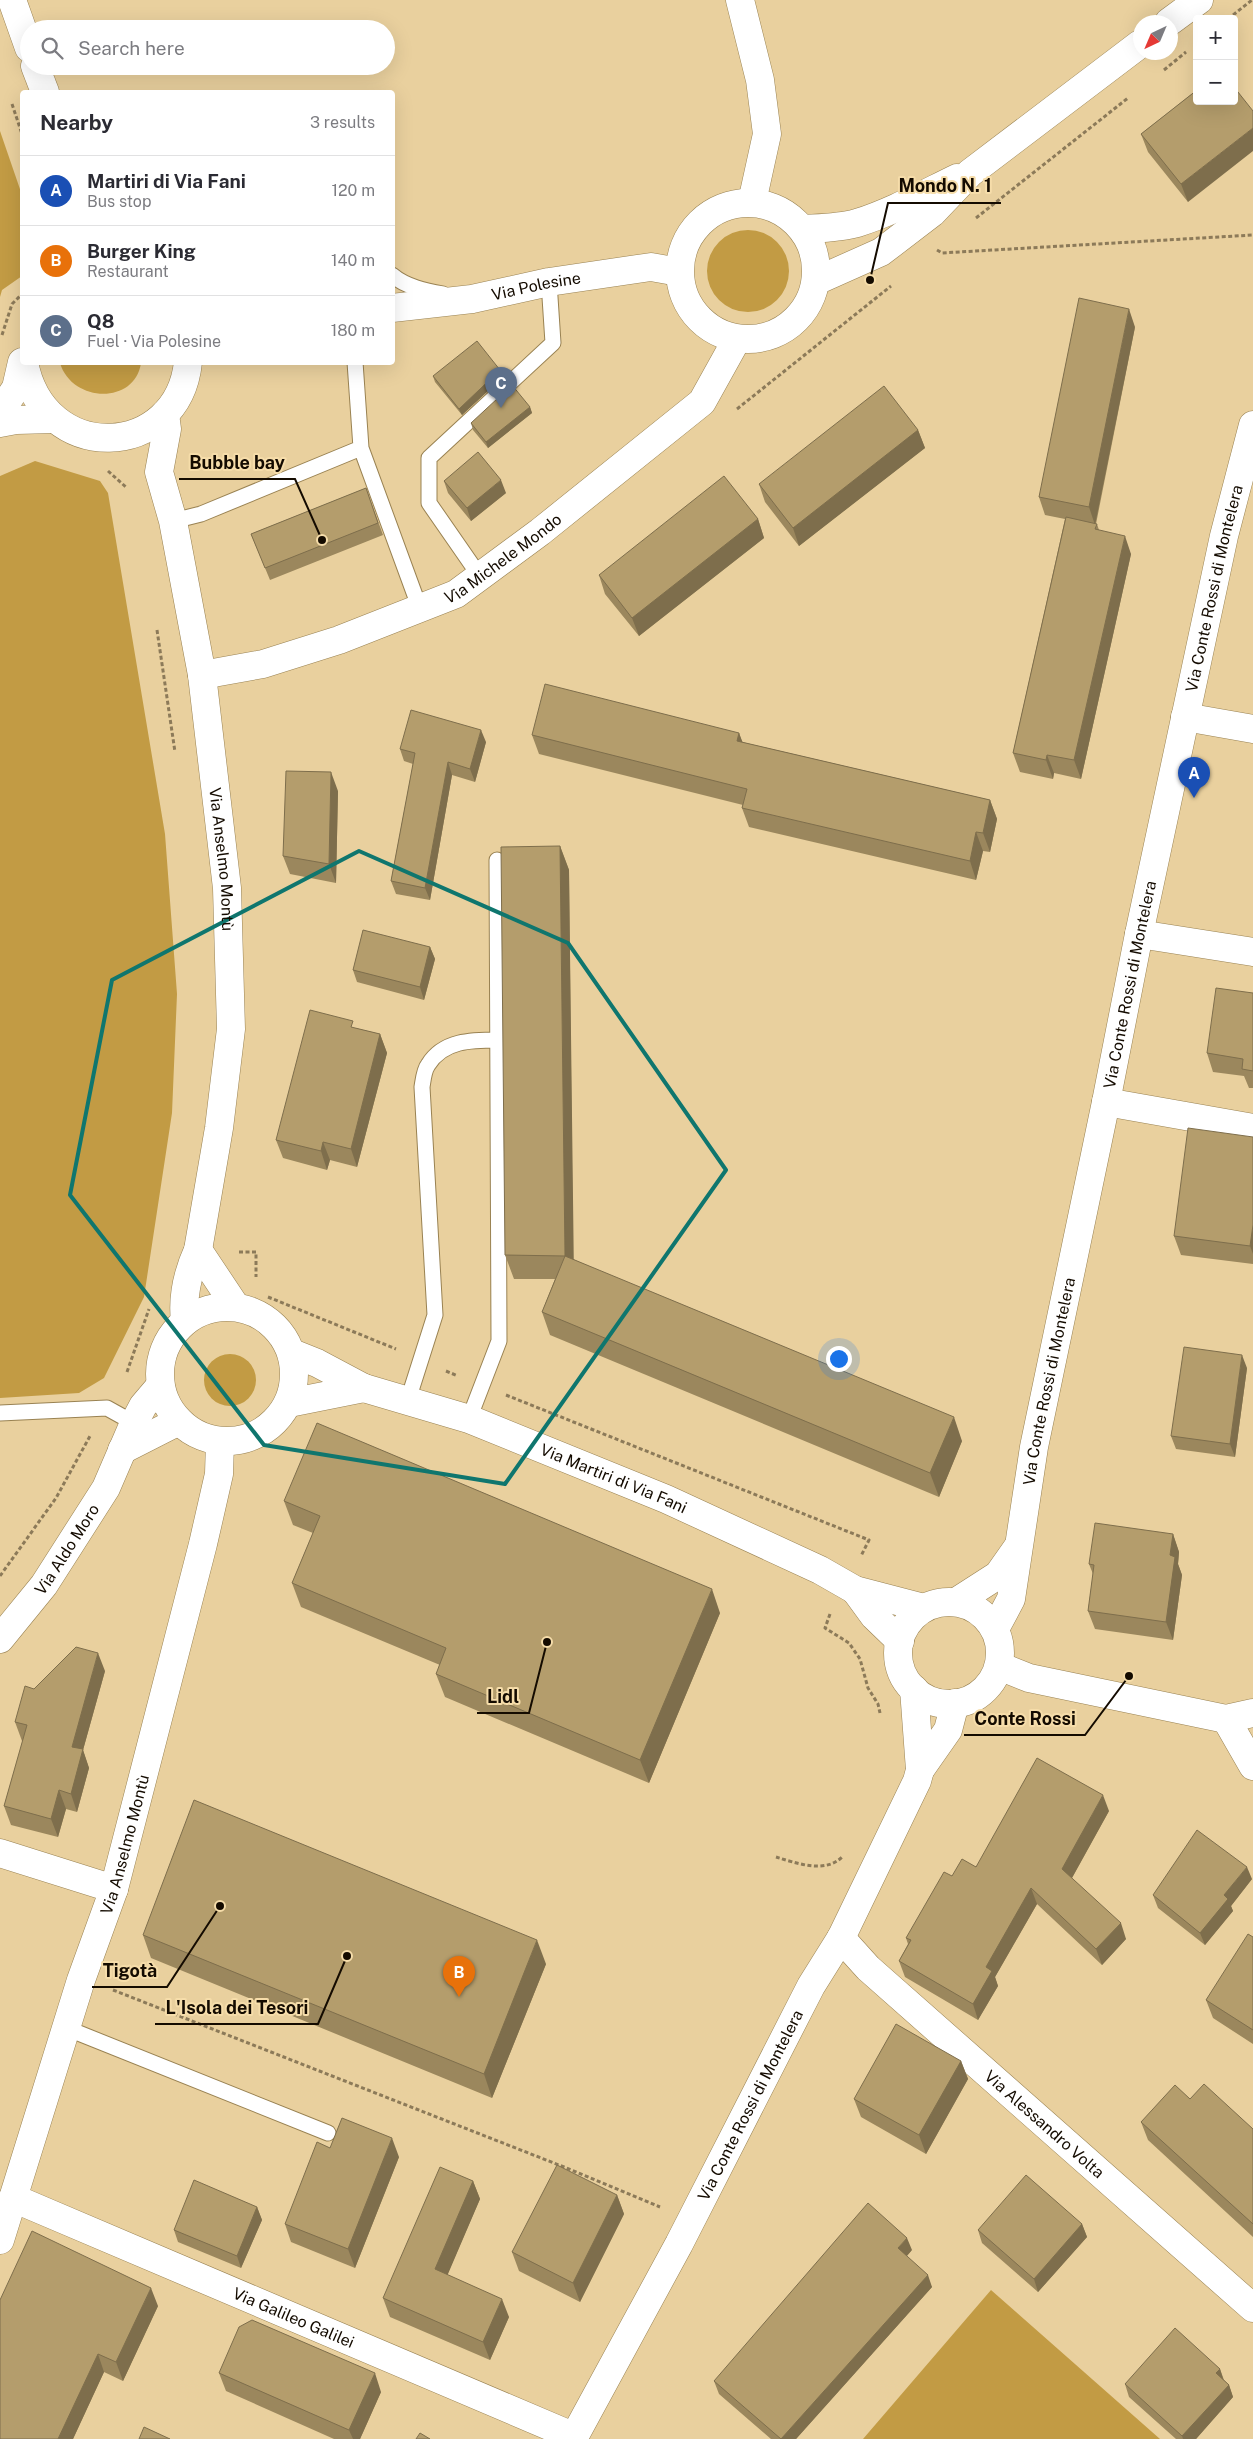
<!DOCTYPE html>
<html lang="en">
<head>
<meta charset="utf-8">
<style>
	:root { --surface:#fff; --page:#f2f2f3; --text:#2b2b33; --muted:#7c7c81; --line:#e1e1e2; --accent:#2563eb }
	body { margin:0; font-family:"Public Sans",sans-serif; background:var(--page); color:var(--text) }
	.controls { position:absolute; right:15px; top:15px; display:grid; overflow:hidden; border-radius:5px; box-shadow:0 5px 20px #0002 }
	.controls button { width:45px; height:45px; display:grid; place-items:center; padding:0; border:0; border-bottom:1px solid var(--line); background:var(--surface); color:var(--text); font:25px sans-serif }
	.compass { position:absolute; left:1133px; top:15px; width:45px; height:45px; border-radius:50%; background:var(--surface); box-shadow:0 5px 20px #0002; rotate:224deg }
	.you { position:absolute; left:838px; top:1358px; width:18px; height:18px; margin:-12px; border:4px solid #fff; border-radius:50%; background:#1a73e8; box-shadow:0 0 0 8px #1a73e833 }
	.badge { display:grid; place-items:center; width:32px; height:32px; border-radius:50%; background:var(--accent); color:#fff; font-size:16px; font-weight:700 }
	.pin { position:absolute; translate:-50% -41px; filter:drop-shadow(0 1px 2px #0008) }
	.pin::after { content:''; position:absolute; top:26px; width:18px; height:15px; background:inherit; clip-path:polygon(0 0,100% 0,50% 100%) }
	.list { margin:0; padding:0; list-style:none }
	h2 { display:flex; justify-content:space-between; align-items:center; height:65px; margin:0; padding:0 20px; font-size:21px }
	h2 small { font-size:16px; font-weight:400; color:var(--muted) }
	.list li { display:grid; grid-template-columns:32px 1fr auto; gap:15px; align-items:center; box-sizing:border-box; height:70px; padding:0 20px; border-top:1px solid var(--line) }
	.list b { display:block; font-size:19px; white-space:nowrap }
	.list p { margin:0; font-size:16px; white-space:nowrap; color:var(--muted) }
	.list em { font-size:16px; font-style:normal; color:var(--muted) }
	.icon { flex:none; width:28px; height:28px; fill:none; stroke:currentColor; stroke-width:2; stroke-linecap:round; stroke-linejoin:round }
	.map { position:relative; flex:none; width:1253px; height:2439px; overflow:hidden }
	.search { position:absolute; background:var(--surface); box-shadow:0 5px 20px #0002; left:20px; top:20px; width:375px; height:55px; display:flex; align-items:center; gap:12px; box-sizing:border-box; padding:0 18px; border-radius:28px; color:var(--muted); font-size:19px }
	.panel { position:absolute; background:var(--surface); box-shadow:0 5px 20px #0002; left:20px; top:90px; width:375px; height:275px; border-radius:5px }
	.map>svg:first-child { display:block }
</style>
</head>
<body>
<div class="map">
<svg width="1253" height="2439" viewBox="0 0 1253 2439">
	<rect width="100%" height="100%" fill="#e9d09e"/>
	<path fill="#c29b44" d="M 0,131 L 22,195 L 22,276 L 2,290 L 0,297 Z
		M707 271a41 41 0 1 1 82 0a41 41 0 1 1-82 0Z
		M 60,363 L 60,362 L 141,363 C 135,405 72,403 60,363 Z
		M 35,461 L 100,481 L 108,493 L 165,834 L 177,994 L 172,1113 L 144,1297 L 104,1378 L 79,1393 L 0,1398 L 0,476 Z
		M204 1380a26 26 0 1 1 52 0a26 26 0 1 1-52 0Z
		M 991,2290 L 1160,2439 L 863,2439 Z"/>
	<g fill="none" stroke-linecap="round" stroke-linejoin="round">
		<defs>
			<path id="service" d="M 392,275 C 406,287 426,291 443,294
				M 355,362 L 361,448
				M 173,521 L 201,514 L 361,448 L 420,609
				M 481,578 L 429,503 L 429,458 L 553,343 L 549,282
				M 408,1400 L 435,1315 L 422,1087 C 423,1081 424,1070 428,1065 C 443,1040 472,1040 498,1040
				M 0,1413 L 107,1408 L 134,1423
				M 469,1419 L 499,1341 L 497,860
				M 66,2028 L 328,2133"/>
			<g id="minor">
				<path d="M 740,0 L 760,80 L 767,134 L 752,202"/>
				<path d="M 1169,22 L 1199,0"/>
				<circle cx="748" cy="271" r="68"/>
				<path d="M 803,229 C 821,228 840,228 857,223 C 892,212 924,194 957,178"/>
				<path d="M 816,281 L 881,252 L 932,213 L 970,173 L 1140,44"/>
				<path id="s1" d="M 392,308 L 472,299 L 549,282 L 651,267 L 679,272"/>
				<path d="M 0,412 L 16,388 L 22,362"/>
				<path d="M 0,423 L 16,420 L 53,419"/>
				<path id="s2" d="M 202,675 L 263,664 L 339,640 L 456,594 L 540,532 L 702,402 L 737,339"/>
				<path d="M 1185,717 L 1253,729"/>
				<path d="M 1139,934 L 1253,952"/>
				<path d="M 1106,1102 L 1253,1128"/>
				<path id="s3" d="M 292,1353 L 317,1363 L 364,1388 L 469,1419 L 666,1499 L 820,1570 L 855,1590 L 924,1608"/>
				<path d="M 289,1403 L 364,1388"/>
				<path d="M 855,1590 L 874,1616 L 900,1641"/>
				<path d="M 999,1666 L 1029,1678 L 1226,1719 L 1253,1713"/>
				<path d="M 1226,1719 L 1253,1766"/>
				<path d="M 0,1853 L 114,1889"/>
				<path id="s4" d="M 841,1938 L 868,1968 L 1253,2308"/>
				<path id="s5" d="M 13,2198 L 575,2437"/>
				<path id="s6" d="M 0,2240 L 81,1980 L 114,1889 L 203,1544 L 219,1474 L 220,1442"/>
			</g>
			<g id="tertiary">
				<path d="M 12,0 L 29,48"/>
				<path d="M 35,66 L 45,92"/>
				<path d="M 24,362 C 43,466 178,460 188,362"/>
				<path id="s7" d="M 165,414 L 167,429 L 159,472 L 173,521 L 202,675 L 227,888 L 231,1029 L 219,1128 L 198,1250 C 188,1272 182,1296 185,1321"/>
				<path d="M 198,1250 L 236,1307"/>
				<circle cx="227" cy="1374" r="67"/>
				<path d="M 122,1450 L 179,1421"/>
				<path d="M 956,1602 L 998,1575 L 1017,1548"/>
				<circle cx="949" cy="1653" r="51"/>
				<path id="s8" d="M 995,1629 L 1011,1599 L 1034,1447 L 1106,1102 L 1139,934 L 1224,536 L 1253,425"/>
				<path id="s9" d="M 0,1639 L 44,1585 L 106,1488 L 134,1423 L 143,1406 L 160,1386"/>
				<path d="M 920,1770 L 948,1730 L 955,1703"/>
				<path id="s10" d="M 573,2439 L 679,2244 L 811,1986 L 841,1938 L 917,1781 L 920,1770 L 914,1689"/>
			</g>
		</defs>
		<use href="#service" stroke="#998252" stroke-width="17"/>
		<use href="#minor" stroke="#998252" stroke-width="29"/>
		<use href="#tertiary" stroke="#998252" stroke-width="29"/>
		<path stroke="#8c7a59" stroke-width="3" stroke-dasharray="4 2.5" stroke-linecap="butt" d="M 1228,19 L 1252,0
			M 1164,70 L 1186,52
			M 12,104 L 22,134
			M 976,218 L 1128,98
			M 937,250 L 942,253 L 1253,235
			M 2,335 L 12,304 L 22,294
			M 737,409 L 891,286
			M 108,471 L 127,488
			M 157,630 L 175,752
			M 239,1252 L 256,1252 L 256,1277
			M 268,1297 L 396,1349
			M 446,1371 L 458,1376
			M 127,1372 L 149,1309
			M 506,1395 L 869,1540 L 861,1556
			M 0,1576 L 56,1498 L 90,1436
			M 830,1614 L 825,1628 L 849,1643 L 860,1659 L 868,1688 L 878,1704 L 880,1713
			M 776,1857 C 796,1863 825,1874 842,1857
			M 113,1990 L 564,2167 L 660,2207"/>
		<use href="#service" stroke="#fff" stroke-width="15"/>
		<use href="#minor" stroke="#fff" stroke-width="28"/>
		<use href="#tertiary" stroke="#fff" stroke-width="28"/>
	</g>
	<path fill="#9b875d" d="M 1197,90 L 1188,202 L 1148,152 L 1141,134 Z
		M 1135,327 L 1096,524 L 1097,524 L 1099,530 L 1131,554 L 1081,779 L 1054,773 L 1053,779 L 1020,772 L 1013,753 L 1065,519 L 1045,515 L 1039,497 Z
		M 433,376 L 503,377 L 462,415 L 435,382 Z
		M 530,407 L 532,413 L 488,448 L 473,430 L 471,423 Z
		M 918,430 L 925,448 L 799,546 L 765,502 L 759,484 Z
		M 444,481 L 506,493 L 471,521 L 448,493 Z
		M 366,488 L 383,535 L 270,580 L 251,534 Z
		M 758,519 L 764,538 L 639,636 L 605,594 L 599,575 Z
		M 739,733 L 742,742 L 990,800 L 997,819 L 990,852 L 983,851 L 976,880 L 749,827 L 742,808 L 743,805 L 539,754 L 532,735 Z
		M 486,742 L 475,782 L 452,775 L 430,900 L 396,894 L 391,881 L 413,764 L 404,761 L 400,749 Z
		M 338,791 L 336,883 L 290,874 L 283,856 Z
		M 560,846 L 569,870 L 573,1259 L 962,1441 L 939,1497 L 550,1335 L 542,1312 L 555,1279 L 514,1279 L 505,1255 Z
		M 430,947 L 435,959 L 424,1000 L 357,982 L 353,970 Z
		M 1253,993 L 1253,1088 L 1249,1088 L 1244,1076 L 1213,1072 L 1207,1053 Z
		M 355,1028 L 380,1034 L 387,1053 L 357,1167 L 330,1160 L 327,1170 L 283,1158 L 276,1140 Z
		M 1253,1137 L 1253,1264 L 1181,1255 L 1174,1236 Z
		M 1247,1368 L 1235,1457 L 1176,1449 L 1171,1436 Z
		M 284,1501 L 720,1613 L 649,1783 L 445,1697 L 436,1674 L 440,1665 L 301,1607 L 292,1583 L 313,1533 L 293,1525 Z
		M 1173,1534 L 1179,1552 L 1178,1564 L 1182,1575 L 1173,1640 L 1095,1629 L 1088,1611 L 1093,1574 L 1089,1564 Z
		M 105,1671 L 83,1750 L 89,1768 L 77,1812 L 66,1809 L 58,1837 L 11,1825 L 4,1806 L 23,1741 L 22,1741 L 15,1722 L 34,1689 Z
		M 1109,1811 L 1072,1878 L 1126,1939 L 1102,1965 L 1037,1904 L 995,1977 L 998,1986 L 978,2020 L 905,1977 L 899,1961 L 908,1944 L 906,1938 L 952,1876 Z
		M 1252,1879 L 1231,1906 L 1233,1911 L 1205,1945 L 1158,1908 L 1153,1895 Z
		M 143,1935 L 546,1964 L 492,2098 L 151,1958 Z
		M 1253,1937 L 1253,2044 L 1213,2018 L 1206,2000 Z
		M 961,2061 L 968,2079 L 926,2154 L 861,2117 L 854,2099 Z
		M 1190,2099 L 1253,2129 L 1253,2237 L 1148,2140 L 1141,2122 Z
		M 330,2148 L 399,2157 L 355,2268 L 291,2242 L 285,2224 Z
		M 473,2181 L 480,2199 L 447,2275 L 509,2317 L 490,2360 L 390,2317 L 383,2298 Z
		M 617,2195 L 624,2214 L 580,2302 L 519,2271 L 512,2252 Z
		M 257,2207 L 262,2220 L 241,2268 L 178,2242 L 174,2230 Z
		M 1082,2224 L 1087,2237 L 1038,2292 L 982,2243 L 978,2230 Z
		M 912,2250 L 907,2256 L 932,2287 L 796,2439 L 771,2439 L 719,2394 L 714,2381 Z
		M 0,2300 L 158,2306 L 123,2381 L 104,2372 L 73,2439 L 0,2439 Z
		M 1220,2369 L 1224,2380 L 1229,2385 L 1233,2397 L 1196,2439 L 1176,2439 L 1129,2397 L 1125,2384 Z
		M 219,2373 L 381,2392 L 360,2439 L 334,2439 L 226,2391 Z"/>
	<path fill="#7e6e4c" d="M 1253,128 L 1253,151 L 1188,202 L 1181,184 Z
		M 1129,309 L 1135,327 L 1095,525 L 1089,507 Z
		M 500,370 L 503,377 L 462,415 L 459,409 Z
		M 530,407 L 532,413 L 488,448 L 486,442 Z
		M 918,430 L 925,448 L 799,546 L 793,528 Z
		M 501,480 L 506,493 L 471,521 L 467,508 Z
		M 758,519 L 764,538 L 639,636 L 632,618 Z
		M 1125,536 L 1131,554 L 1081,779 L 1074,760 Z
		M 481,730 L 486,742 L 475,782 L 470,769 Z
		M 739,733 L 746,751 L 737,741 Z
		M 1047,755 L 1054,773 L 1053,779 L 1046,760 Z
		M 448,762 L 452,775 L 430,900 L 425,888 Z
		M 331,772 L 338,791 L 336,883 L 329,864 Z
		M 990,800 L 997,819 L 990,852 L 983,833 Z
		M 976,832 L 983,851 L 976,880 L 970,861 Z
		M 560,846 L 569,870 L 574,1280 L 565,1256 Z
		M 430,947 L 435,959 L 424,1000 L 420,987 Z
		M 380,1034 L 387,1053 L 357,1167 L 351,1149 Z
		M 323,1142 L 330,1160 L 327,1170 L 321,1151 Z
		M 1253,1225 L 1253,1254 L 1250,1246 Z
		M 1242,1355 L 1247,1368 L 1235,1457 L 1230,1444 Z
		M 954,1417 L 962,1441 L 939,1497 L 930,1473 Z
		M 1173,1534 L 1179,1552 L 1178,1564 L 1182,1575 L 1173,1640 L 1166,1622 L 1170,1555 Z
		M 712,1589 L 720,1613 L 649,1783 L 640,1760 Z
		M 98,1653 L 105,1671 L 83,1750 L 89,1768 L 77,1812 L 71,1794 L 72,1747 Z
		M 59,1790 L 66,1809 L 58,1837 L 51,1819 Z
		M 1103,1795 L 1109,1811 L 1068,1885 L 1062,1869 Z
		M 1247,1867 L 1252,1879 L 1231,1906 L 1233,1911 L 1205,1945 L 1200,1933 L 1224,1895 Z
		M 1031,1888 L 1037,1904 L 995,1977 L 998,1986 L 978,2020 L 973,2004 L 986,1967 Z
		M 1121,1923 L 1126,1939 L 1102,1965 L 1096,1949 Z
		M 537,1940 L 546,1964 L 492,2098 L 484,2074 Z
		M 961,2061 L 968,2079 L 926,2154 L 919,2135 Z
		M 392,2138 L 399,2157 L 355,2268 L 348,2249 Z
		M 473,2181 L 480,2199 L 442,2288 L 435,2269 Z
		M 617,2195 L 624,2214 L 580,2302 L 573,2283 Z
		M 257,2207 L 262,2220 L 241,2268 L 237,2256 Z
		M 1082,2224 L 1087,2237 L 1038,2292 L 1034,2279 Z
		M 907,2238 L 912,2250 L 902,2261 L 898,2248 Z
		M 928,2275 L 932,2287 L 796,2439 L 781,2439 Z
		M 151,2288 L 158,2306 L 123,2381 L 116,2362 Z
		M 502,2299 L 509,2317 L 490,2360 L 483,2342 Z
		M 98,2354 L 104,2372 L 73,2439 L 58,2439 Z
		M 1220,2369 L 1224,2382 L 1216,2373 Z
		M 375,2373 L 381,2392 L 360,2439 L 353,2439 L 349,2430 Z
		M 1229,2385 L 1233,2397 L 1196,2439 L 1183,2439 L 1182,2436 Z"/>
	<path fill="#b49d6c" stroke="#7e6e4c" d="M 1234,87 L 1253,111 L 1253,128 L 1181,184 L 1141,134 L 1197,90 L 1197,101 L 1234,101 Z
		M 1079,298 L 1129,309 L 1089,507 L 1039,497 Z
		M 477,341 L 500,370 L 459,409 L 433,376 Z
		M 512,385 L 530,407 L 486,442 L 471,423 Z
		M 884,386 L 918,430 L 793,528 L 759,484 Z
		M 478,452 L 501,480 L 467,508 L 444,481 Z
		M 724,476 L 758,519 L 632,618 L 599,575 Z
		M 366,488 L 378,523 L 265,568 L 251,534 Z
		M 1066,517 L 1097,524 L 1095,529 L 1125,536 L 1074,760 L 1047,755 L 1046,760 L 1013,753 Z
		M 545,684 L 739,733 L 737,741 L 990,800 L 983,833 L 976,832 L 970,861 L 742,808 L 747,789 L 532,735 Z
		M 411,710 L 481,730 L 470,769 L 448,762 L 425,888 L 391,881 L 415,753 L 400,749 Z
		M 286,771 L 331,772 L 329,864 L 283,856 Z
		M 560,846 L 565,1256 L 505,1255 L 501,847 Z
		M 363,930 L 430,947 L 420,987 L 353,970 Z
		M 1216,988 L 1253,993 L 1253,1071 L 1242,1069 L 1243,1059 L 1207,1053 Z
		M 310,1010 L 353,1021 L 351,1027 L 380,1034 L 351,1149 L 323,1142 L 321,1151 L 276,1140 Z
		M 1188,1128 L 1253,1137 L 1253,1225 L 1250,1246 L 1174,1236 Z
		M 565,1256 L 954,1417 L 930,1473 L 542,1312 Z
		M 1184,1347 L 1242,1355 L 1230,1444 L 1171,1436 Z
		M 317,1423 L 712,1589 L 640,1760 L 436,1674 L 446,1648 L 292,1583 L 320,1516 L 284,1501 Z
		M 1095,1523 L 1173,1534 L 1170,1555 L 1175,1557 L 1166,1622 L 1088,1611 L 1094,1565 L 1089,1564 Z
		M 76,1647 L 98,1653 L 72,1747 L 83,1749 L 71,1794 L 59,1790 L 51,1819 L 4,1806 L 27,1725 L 15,1722 L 25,1686 L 34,1689 Z
		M 1037,1758 L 1103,1795 L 1062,1869 L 1121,1923 L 1096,1949 L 1031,1888 L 986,1967 L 992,1971 L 973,2004 L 899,1961 L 911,1940 L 906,1938 L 944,1872 L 952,1876 L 962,1859 L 976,1867 Z
		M 194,1800 L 537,1940 L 484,2074 L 143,1935 Z
		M 1197,1830 L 1247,1867 L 1224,1895 L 1228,1899 L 1200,1933 L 1153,1895 Z
		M 1248,1934 L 1253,1937 L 1253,2030 L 1206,2000 Z
		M 896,2024 L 961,2061 L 919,2135 L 854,2099 Z
		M 1204,2084 L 1253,2129 L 1253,2224 L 1141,2122 L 1175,2085 L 1190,2099 Z
		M 342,2118 L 392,2138 L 348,2249 L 285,2224 L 317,2142 L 330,2148 Z
		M 557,2165 L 617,2195 L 573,2283 L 512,2252 Z
		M 440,2167 L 473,2181 L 435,2269 L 502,2299 L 483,2342 L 383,2298 Z
		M 1026,2175 L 1082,2224 L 1034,2279 L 978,2230 Z
		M 194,2180 L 257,2207 L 237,2256 L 174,2230 Z
		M 868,2203 L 907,2238 L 898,2248 L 928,2275 L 781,2439 L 714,2381 Z
		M 32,2231 L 151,2288 L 116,2362 L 98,2354 L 58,2439 L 0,2439 L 0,2300 Z
		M 252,2320 L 375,2373 L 349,2430 L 219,2373 L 239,2327 Z
		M 1175,2328 L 1220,2369 L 1216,2373 L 1229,2385 L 1182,2436 L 1125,2384 Z
		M 144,2427 L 170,2439 L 139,2439 Z
		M 420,2433 L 430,2439 L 416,2439 Z"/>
	<path fill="none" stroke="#0f766e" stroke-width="4" stroke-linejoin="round" d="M 359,851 L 568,943 L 726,1170 L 505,1484 L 264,1445 L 70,1195 L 112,980 Z"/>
	<g text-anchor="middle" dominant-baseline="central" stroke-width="4" stroke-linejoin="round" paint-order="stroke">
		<g font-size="16" fill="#140b00" stroke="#f6ddaa">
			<text stroke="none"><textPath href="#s1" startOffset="146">Via Polesine</textPath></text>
			<text stroke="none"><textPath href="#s2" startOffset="326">Via Michele Mondo</textPath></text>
			<text stroke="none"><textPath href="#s8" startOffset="1065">Via Conte Rossi di Montelera</textPath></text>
			<text stroke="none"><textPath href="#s7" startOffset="452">Via Anselmo Montù</textPath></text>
			<text stroke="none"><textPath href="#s8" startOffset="660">Via Conte Rossi di Montelera</textPath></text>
			<text stroke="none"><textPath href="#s8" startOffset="255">Via Conte Rossi di Montelera</textPath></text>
			<text stroke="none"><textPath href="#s3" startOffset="346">Via Martiri di Via Fani</textPath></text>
			<text stroke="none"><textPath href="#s9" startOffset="112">Via Aldo Moro</textPath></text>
			<text stroke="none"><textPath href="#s6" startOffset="415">Via Anselmo Montù</textPath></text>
			<text stroke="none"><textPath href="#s10" startOffset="378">Via Conte Rossi di Montelera</textPath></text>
			<text stroke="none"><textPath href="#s4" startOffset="276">Via Alessandro Volta</textPath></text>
			<text stroke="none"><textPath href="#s5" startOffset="305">Via Galileo Galilei</textPath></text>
		</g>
	</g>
	<path fill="none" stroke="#140b00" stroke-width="2" d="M870 280L888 203H1001M322 540L295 479H179M547 1642L529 1713H477M1129 1676L1085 1735H964M220 1906L167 1987H92M347 1956L318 2024H155"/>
	<g fill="#140b00" stroke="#f6ddaa" stroke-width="2">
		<circle cx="870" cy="280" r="5"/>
		<circle cx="322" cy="540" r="5"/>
		<circle cx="547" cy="1642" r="5"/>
		<circle cx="1129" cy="1676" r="5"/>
		<circle cx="220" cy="1906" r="5"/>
		<circle cx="347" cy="1956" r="5"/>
	</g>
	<g font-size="18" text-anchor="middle" font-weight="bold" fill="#140b00" stroke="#f6ddaa" stroke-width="4" stroke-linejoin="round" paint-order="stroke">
		<text x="945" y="192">Mondo N. 1</text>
		<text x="237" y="469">Bubble bay</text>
		<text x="503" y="1703">Lidl</text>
		<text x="1025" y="1725">Conte Rossi</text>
		<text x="130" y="1977">Tigotà</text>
		<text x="237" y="2014">L'Isola dei Tesori</text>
	</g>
</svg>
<div class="controls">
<button>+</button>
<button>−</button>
</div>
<svg class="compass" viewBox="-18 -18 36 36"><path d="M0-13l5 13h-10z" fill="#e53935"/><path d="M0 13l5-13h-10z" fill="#7c7c81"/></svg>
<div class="you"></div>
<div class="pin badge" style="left:1194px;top:798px;background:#1a4fb4">A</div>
<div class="pin badge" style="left:459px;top:1997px;background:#e8710a">B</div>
<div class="pin badge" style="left:501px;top:408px;background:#5c6f8a">C</div>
<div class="search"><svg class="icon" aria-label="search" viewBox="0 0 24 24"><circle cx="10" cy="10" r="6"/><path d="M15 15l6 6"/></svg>Search here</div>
<section class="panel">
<h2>Nearby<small>3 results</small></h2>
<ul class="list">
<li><span class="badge" style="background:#1a4fb4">A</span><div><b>Martiri di Via Fani</b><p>Bus stop</p></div><em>120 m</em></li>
<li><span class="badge" style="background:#e8710a">B</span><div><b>Burger King</b><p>Restaurant</p></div><em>140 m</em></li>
<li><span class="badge" style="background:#5c6f8a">C</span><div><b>Q8</b><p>Fuel · Via Polesine</p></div><em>180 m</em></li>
</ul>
</section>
</div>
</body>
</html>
